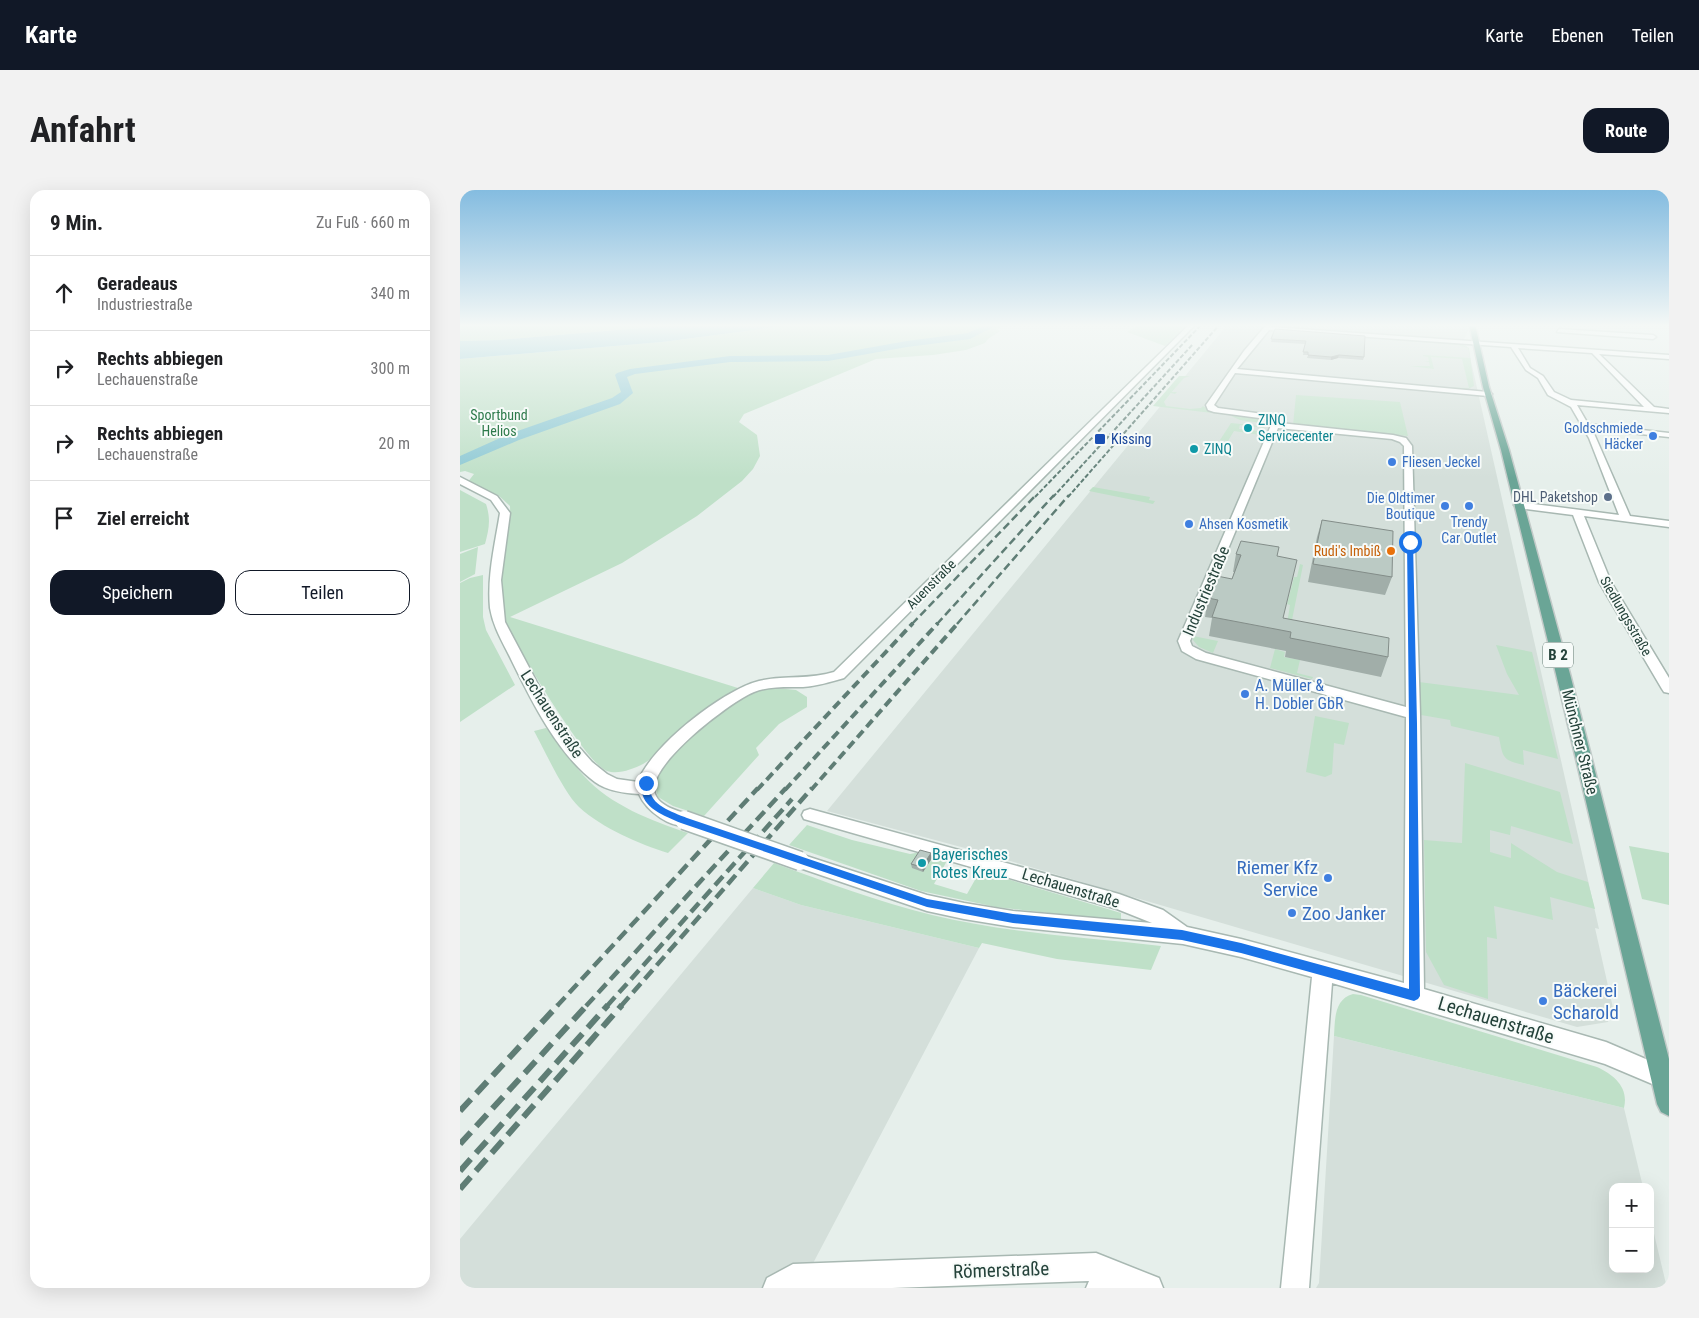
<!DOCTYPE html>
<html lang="de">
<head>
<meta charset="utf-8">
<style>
	:root { --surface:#fff; --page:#f2f2f2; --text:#202124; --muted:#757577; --line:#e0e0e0; --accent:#111827 }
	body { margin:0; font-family:"Roboto Condensed",sans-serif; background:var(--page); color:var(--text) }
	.controls { position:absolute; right:15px; bottom:15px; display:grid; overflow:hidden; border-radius:10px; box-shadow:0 5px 20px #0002 }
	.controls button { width:45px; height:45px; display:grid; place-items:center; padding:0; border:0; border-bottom:1px solid var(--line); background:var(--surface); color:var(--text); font:25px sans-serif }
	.stop { position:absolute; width:15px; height:15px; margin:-11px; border:4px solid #1a73e8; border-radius:50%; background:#fff }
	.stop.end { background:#1a73e8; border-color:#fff; box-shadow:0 1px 5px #0008 }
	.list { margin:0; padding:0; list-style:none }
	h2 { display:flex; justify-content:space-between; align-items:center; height:65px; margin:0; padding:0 20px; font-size:21px }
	h2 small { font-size:16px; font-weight:400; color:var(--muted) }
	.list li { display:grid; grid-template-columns:32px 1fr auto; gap:15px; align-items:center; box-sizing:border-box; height:75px; padding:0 20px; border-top:1px solid var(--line) }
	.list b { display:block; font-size:19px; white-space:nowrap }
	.list p { margin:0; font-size:16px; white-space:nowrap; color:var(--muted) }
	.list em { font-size:16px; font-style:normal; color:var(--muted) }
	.actions { display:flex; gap:10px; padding:15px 20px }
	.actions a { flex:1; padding:11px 0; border:1px solid var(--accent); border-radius:15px; text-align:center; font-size:18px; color:var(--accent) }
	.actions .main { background:var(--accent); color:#fff }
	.icon { flex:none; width:28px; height:28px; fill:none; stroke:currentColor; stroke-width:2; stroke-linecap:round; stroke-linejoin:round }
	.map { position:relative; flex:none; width:1209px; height:1098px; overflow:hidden; border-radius:15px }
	header { display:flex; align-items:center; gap:30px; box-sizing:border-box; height:70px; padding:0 25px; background:var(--accent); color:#fff }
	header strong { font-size:24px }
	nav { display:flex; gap:28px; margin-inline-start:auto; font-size:18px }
	.intro { display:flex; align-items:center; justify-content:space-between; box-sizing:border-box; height:120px; padding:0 30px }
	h1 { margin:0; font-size:35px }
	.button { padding:12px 22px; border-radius:15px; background:var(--accent); color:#fff; font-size:18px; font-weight:700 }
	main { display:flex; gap:30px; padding:0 30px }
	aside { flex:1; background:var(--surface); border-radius:15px; box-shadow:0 5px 20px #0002 }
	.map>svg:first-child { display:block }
</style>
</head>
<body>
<header>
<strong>Karte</strong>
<nav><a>Karte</a><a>Ebenen</a><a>Teilen</a></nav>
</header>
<div class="intro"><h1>Anfahrt</h1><a class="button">Route</a></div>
<main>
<aside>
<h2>9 Min.<small>Zu Fuß · 660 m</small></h2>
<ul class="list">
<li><svg class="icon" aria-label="ahead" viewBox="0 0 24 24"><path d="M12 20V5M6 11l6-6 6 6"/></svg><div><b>Geradeaus</b><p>Industriestraße</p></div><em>340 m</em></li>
<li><svg class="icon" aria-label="right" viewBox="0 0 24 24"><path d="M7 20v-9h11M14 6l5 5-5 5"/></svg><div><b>Rechts abbiegen</b><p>Lechauenstraße</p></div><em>300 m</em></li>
<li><svg class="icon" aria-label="right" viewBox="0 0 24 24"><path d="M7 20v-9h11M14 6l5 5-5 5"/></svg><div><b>Rechts abbiegen</b><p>Lechauenstraße</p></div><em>20 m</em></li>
<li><svg class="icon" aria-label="arrive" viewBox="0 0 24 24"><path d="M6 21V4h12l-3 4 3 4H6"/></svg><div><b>Ziel erreicht</b></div></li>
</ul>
<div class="actions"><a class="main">Speichern</a><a>Teilen</a></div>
</aside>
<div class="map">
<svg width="1209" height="1098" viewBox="0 0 1209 1098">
	<rect width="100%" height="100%" fill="#e6efeb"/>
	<path fill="#d4dfda" d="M 768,134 L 1006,134 L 1008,141 L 1003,151 L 1008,158 L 1139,739 L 1135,738 L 1153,818 L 1148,832 L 1117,837 L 516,661 L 367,621 Z
		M 293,698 L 341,715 L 519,758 L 340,1098 L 0,1098 L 0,1049 Z
		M 874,846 L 1164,918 L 1183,997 L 1153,997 L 1153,1079 L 1190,1079 L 1190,1027 L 1207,1098 L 856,1098 L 859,1093 Z"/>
	<path fill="#bfe0c8" d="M 0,134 L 228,134 L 39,150 L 0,151 Z
		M 340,134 L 553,134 L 536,139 L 540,141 L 528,149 L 525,153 L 506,160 L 473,165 L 416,169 L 284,224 L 279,232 L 297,245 L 300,266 L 293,279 L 282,291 L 237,326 L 162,373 L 50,427 L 278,498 C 255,511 236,529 215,547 C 205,556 195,567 183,574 C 173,579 158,585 147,581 C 124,572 60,460 45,434 L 46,429 L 44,430 C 40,410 40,390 42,371 C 44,352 51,335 50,316 L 38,305 L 7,293 L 14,284 L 5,281 L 0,282 L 0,169 L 202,152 Z
		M 679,134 L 728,134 L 724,139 L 719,140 L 721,143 L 705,156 L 667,142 Z
		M 934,148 L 1001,154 L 1009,158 L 1014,196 L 1008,199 L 979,197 L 1009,198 L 1002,169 L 971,167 L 974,179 L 949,176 L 970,176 L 969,172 L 964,171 L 969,171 L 968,167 L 963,166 L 963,165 L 1010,168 L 1008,158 L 997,155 L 931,150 Z
		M 719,186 L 730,186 L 724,188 L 712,202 L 717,202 L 715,204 L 711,203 L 704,212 L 706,216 L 730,219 L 741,218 L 743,216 C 756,228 789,223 807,230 L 808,234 L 780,230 L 769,225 L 693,216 Z
		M 836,205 L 940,212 L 948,246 L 833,235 Z
		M 771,233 L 800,236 L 805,238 L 780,235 L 779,239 L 799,241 L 800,245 L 774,241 L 768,251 L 760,250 Z
		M 633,297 L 690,307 L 689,310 L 695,311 L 693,314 L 629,301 Z
		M 0,300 L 26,314 C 31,329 29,339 25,354 L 0,362 Z
		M 18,357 L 15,384 L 0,392 L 0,364 Z
		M 840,374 L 843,375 L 830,440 L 827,434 L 830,415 L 827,414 L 834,387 L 837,387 Z
		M 23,385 L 23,427 L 26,440 L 55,495 L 0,532 L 0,393 L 10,388 Z
		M 733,446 L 758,451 L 753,463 L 739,457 L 733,450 Z
		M 1036,455 L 1072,462 L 1098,569 L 1063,560 L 1064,575 C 1043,570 1043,569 1039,547 L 991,536 L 990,530 L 961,525 L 959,492 L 1059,505 L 1047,484 Z
		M 815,459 L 825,462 L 824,467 L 840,470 L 837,483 L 853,487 L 852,489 L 810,478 Z
		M 316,498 L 336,500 L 347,507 L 347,517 L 319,534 L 296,558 L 299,565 L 244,626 L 213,616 L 198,607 C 195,598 195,590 200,581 C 209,565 266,514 283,506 C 294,501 304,499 316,498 Z
		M 855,526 L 889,533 L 884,555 L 874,553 L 872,584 L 865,587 L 846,582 Z
		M 86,538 L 90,540 C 101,555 111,572 124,586 C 150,615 192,631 228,643 L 208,663 C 179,654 142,638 119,617 C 104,603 85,561 74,541 Z
		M 1005,573 L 1100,602 L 1113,654 L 1051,636 L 1050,645 L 1030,640 L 1030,662 L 1051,668 L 1051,653 L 1097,682 L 1128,692 L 1135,719 L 1090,707 L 1093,730 L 1034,716 L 1037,749 L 1027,747 L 1028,809 L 984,795 L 966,762 L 964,650 L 1002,653 Z
		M 347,635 L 392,650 L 450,664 L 461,662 L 488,669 L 474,694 L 507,704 L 520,681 L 661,723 L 661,731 L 536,717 L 461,701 L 329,655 Z
		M 1169,656 L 1209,663 L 1209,715 L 1182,709 Z
		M 314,673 C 366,692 418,712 472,725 C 546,743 625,747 701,756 L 691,780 L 597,769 L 522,753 L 519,758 L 341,715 L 293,698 Z
		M 893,804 L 901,805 L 1137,877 C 1154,885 1169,897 1164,918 L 874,846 C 875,830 874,809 893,804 Z"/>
	<path fill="#8ec9d4" d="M 228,134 L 340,134 L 202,152 L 0,169 L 0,151 L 39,150 Z"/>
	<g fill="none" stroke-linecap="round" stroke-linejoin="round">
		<path fill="#8ec9d4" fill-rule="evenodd" d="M 527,134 L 539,134 L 510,149 L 447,157 L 368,171 L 270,172 L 175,184 L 167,187 L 173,203 L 160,214 L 59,250 L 0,275 L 0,266 L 49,244 L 152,208 L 161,202 L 155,185 L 157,183 L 170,179 L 270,166 L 368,165 L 447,151 L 508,143 Z"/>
		<defs>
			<path id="minor" d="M 730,134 L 736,134 L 384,488 C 370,492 357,496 343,497 C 327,497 309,496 294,502 C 271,511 184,577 195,604 C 200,617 219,621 230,625 L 232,630 L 230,635 C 212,640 186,621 179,604 C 164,603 147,601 135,592 C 97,564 70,508 50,467 C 42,451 33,436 30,418 C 27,386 35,354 40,323 L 31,310 L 0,294 L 0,287 L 37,306 L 50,323 L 41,390 L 45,432 L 90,517 L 117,555 L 132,572 L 147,584 L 157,589 L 178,592 C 190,557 263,500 299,491 C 324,485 349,490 374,482 Z
				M 807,134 L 813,134 L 811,137 L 1209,165 L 1209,169 L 1139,164 L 1194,217 L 1209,219 L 1209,223 L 1117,215 L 1128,234 L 1209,243 L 1209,247 L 1132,239 L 1170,326 L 1209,331 L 1209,337 L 1124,326 L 1151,392 L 1209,488 L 1209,503 L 1204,502 L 1202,499 L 1139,392 L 1113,325 L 1059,318 L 1054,315 L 1059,312 L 1159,325 L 1129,248 L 1111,217 L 1088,205 L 1078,188 L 1066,180 L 1051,157 L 809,140 L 777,179 L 1028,202 L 1032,204 L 1028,206 L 775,183 L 754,215 L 758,218 L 811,225 L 817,227 L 820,233 L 933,245 L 946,248 L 952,256 L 960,524 L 964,799 L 1146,852 L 1209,879 L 1209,901 L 1145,874 L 872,793 L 849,1098 L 821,1098 L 852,787 L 781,767 L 723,754 L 553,737 L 504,729 L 467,721 L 334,676 L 331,671 L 334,666 L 340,664 L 467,705 L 504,713 L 553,721 L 692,733 L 657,719 L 344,629 L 342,625 L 344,621 L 350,619 L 659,704 L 703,720 L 727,737 L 781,749 L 944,793 L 946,527 L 736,469 L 722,461 L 718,451 L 812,233 L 807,229 L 754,222 L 748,220 L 746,215 L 784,161 ZM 1058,158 L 1132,163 L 1184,217 L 1111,210 L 1094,202 L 1083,186 L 1070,178 ZM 818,238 L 932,249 L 940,252 L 944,256 L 946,517 L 746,463 L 732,456 L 730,451 Z
				M 1099,139 L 1193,145 L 1196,147 L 1193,149 L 1097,142 Z
				M 636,1063 L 699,1088 L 703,1098 L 626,1098 L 629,1091 L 432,1098 L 303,1098 L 307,1088 L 333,1074 Z"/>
			<path id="major" d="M 1009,134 L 1015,134 L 1029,197 L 1049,260 L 1110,484 L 1209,869 L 1209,926 L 1201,922 L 1197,914 L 1096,484 L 1041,260 L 1023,197 Z"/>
		</defs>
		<use href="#minor" stroke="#a8b8b2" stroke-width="3"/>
		<use href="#major" stroke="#c2cac8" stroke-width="3"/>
		<use href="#minor" fill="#fff" fill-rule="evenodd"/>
		<use href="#major" fill="#6aa596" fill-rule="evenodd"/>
		<path stroke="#5f7d75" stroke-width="2" stroke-dasharray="4.5 2" stroke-linecap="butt" d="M 575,307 L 742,134
			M 593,307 L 733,154
			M 608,307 L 760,134"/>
		<path stroke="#5f7d75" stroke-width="2.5" stroke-dasharray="8 4" stroke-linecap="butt" d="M 452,434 L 576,305
			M 477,434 L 594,305
			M 497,434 L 609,305"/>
		<path stroke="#5f7d75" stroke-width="4" stroke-dasharray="9 5" stroke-linecap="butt" d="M 297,600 L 453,433
			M 325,600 L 478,433
			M 351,600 L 498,433"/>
		<path stroke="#5f7d75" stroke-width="4.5" stroke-dasharray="12 6" stroke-linecap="butt" d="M 97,816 L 298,598
			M 126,816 L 326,598
			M 147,816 L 332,609
			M 161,816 L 352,598"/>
		<path stroke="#5f7d75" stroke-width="6" stroke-dasharray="16 8" stroke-linecap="butt" d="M 0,921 L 98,815
			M 0,954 L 127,815
			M 0,981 L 148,815
			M 0,999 L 162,815"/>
		<defs>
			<path id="minor-bridge" d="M 224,630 L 340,671"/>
		</defs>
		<use href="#minor-bridge" stroke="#a8b8b2" stroke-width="21" stroke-linecap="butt"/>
		<use href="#minor-bridge" stroke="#fff" stroke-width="18"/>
	</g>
	<path fill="#a1aea9" d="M 815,139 L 904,167 L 903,170 L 878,168 L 871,170 L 847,168 L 848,165 L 843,165 L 845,154 L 811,152 Z
		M 862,330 L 932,387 L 925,405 L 848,392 L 857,347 Z
		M 776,364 L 817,366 L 823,428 L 928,467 L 921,487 L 825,467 L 826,461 L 749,446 L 752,428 L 745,427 L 748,408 L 772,389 L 774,382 L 773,382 Z
		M 472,668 L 463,682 L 452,678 L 451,674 Z"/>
	<path fill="#838d89" d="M 879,165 L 878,168 L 871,170 L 871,167 Z
		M 471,663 L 472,668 L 463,682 L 462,677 Z"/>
	<path fill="#bbcac4" stroke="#838d89" d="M 815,139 L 905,146 L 904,167 L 879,165 L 871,167 L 848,165 L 848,162 L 843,162 L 846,151 L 811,149 Z
		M 862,330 L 933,341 L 932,387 L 853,374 Z
		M 781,351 L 819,357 L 817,366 L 837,370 L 823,428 L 929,448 L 928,467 L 830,448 L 831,442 L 752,427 L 758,410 L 748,408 L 757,386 L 772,389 L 781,365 L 776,364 Z
		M 460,660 L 471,663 L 462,677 L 451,674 Z"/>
	<linearGradient id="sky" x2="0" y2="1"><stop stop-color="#84bce0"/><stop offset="0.47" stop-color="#f4f8f6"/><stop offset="1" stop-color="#f4f8f6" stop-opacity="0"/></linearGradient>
	<rect width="1209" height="288" fill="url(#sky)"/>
	<path fill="#1a73e8" d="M 950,351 L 953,352 L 957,534 L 960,806 L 958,809 L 954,811 L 781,763 L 722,750 L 553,733 L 467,717 L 221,633 C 203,625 178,617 182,593 L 186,590 L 190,593 C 187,615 211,621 227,628 L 467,709 L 553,724 L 722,740 L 781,753 L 949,799 L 949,534 L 947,352 Z"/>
	<g fill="#0f9aa8" stroke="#f7fbf9" stroke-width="2">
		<circle cx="788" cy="238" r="5"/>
		<circle cx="734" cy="259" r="5"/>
		<circle cx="462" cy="673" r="5"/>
	</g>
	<g fill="#3f7fe0" stroke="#f7fbf9" stroke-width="2">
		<circle cx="1193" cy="246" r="5"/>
		<circle cx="932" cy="272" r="5"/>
		<circle cx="985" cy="316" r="5"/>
		<circle cx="1009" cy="316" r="5"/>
		<circle cx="729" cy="334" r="5"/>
		<circle cx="785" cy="504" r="5"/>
		<circle cx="868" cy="688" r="5"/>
		<circle cx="832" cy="723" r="5"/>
		<circle cx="1083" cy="811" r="5"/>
	</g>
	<rect fill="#1a4fb4" stroke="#f7fbf9" stroke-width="2" x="634" y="243" width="12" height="12" rx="2.5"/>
	<circle fill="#5c6f8a" stroke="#f7fbf9" stroke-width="2" cx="1148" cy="307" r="5"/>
	<circle fill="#e8710a" stroke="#f7fbf9" stroke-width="2" cx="931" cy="361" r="5"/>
	<g text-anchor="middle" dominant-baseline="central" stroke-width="4" stroke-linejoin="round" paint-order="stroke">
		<g font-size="14" fill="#2d7a4b" stroke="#f7fbf9">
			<text x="39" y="225">Sportbund<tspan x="39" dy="16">Helios</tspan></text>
		</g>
		<g font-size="14" fill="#0d838f" stroke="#f7fbf9" text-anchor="start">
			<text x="798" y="230">ZINQ<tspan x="798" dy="16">Servicecenter</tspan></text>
			<text x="744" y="259">ZINQ</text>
		</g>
		<g font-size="14" fill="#366cbe" stroke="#f7fbf9" text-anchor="end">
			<text x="1183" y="238">Goldschmiede<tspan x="1183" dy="16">Häcker</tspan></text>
			<text x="942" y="272" text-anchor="start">Fliesen Jeckel</text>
			<text x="975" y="308">Die Oldtimer<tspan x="975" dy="16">Boutique</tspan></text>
			<text x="1009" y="332" text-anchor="middle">Trendy<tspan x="1009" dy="16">Car Outlet</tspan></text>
			<text x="739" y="334" text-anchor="start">Ahsen Kosmetik</text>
		</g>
		<g font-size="14" fill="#164399" stroke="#f7fbf9" text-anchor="start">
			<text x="651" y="249">Kissing</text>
		</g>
		<g font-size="14" fill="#4e5e75" stroke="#f7fbf9" text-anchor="end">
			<text x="1138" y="307">DHL Paketshop</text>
		</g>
		<g font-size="14" fill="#c56008" stroke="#f7fbf9" text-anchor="end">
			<text x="921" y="361">Rudi's Imbiß</text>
		</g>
		<g font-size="14" fill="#24423a" stroke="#f7fbf9">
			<text transform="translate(471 394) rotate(-45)">Auenstraße</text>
			<text transform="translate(1166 426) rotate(60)">Siedlungsstraße</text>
		</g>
		<rect fill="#f7fbf9" stroke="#637a73" stroke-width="1" x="1083" y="452.5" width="30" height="25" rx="4"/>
		<g font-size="15" font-weight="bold" fill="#24423a">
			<text x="1098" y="465">B 2</text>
		</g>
		<g font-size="16" fill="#24423a" stroke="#f7fbf9">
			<text transform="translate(746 401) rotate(-67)">Industriestraße</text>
			<text transform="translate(92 524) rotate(57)">Lechauenstraße</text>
			<text transform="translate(1120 552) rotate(76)">Münchner Straße</text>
			<text transform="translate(611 698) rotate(17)">Lechauenstraße</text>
		</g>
		<g font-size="16" fill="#366cbe" stroke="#f7fbf9" text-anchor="start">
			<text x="795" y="495">A. Müller &amp;<tspan x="795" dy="18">H. Dobler GbR</tspan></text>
		</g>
		<g font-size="16" fill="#0d838f" stroke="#f7fbf9" text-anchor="start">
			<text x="472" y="664">Bayerisches<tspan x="472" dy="18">Rotes Kreuz</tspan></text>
		</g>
		<g font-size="19" fill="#366cbe" stroke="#f7fbf9" text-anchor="start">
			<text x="858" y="677" text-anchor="end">Riemer Kfz<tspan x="858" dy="22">Service</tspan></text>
			<text x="842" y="723">Zoo Janker</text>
			<text x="1093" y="800">Bäckerei<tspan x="1093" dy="22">Scharold</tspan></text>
		</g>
		<g font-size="19" fill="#24423a" stroke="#f7fbf9">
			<text transform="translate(1036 830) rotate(17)">Lechauenstraße</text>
			<text transform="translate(541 1080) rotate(-2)">Römerstraße</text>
		</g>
	</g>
</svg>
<div class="controls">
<button>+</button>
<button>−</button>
</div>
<div class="stop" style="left:950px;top:352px"></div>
<div class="stop end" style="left:186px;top:593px"></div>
</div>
</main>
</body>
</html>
